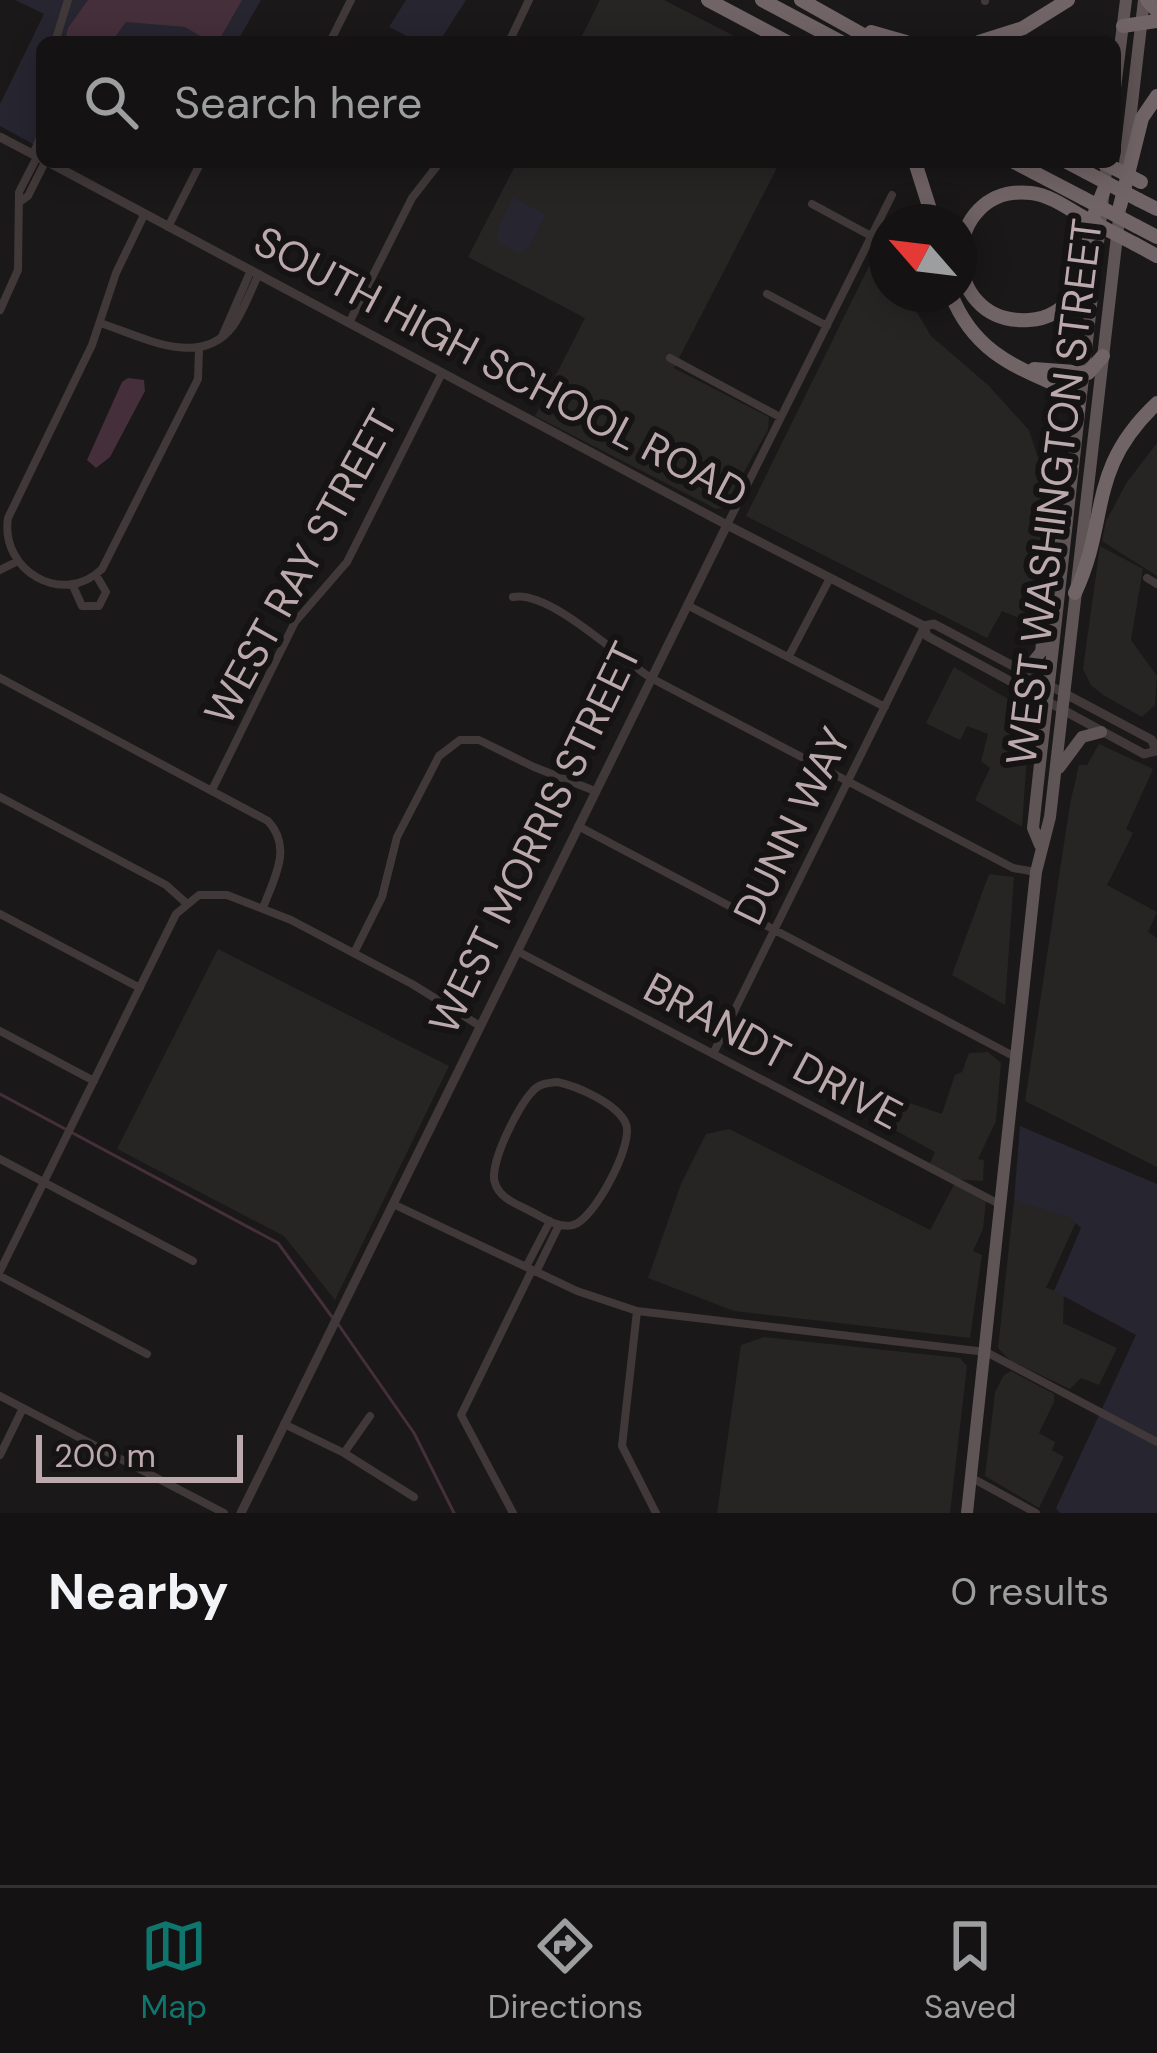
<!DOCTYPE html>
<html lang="en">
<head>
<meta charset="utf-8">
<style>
	:root { --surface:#141212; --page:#212020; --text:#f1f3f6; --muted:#9d9e9f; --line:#333232; --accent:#0f766e }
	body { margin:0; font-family:"DM Sans",sans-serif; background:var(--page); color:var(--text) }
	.compass { position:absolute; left:869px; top:204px; width:108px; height:108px; border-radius:50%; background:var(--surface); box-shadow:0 6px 30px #0003; rotate:298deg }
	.scale { position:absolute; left:36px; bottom:30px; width:207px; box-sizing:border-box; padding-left:12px; border:6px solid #bba9ad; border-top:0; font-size:33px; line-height:42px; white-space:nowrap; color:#bba9ad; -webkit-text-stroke:9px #151313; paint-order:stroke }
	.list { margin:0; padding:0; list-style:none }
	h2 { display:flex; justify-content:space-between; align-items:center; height:156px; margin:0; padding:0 48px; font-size:51px }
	h2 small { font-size:39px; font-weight:400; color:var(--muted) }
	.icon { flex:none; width:66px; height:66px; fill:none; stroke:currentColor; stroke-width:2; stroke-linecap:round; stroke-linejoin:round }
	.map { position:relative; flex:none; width:1157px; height:1513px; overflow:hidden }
	.search { position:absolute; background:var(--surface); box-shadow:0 6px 30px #0003; left:36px; right:36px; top:36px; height:132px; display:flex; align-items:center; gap:30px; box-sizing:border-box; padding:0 42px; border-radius:18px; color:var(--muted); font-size:45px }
	.sheet { height:372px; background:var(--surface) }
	nav { display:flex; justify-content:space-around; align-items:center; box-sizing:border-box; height:168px; border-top:3px solid var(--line); background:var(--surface); font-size:33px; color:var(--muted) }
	nav a { display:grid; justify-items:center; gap:6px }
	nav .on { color:var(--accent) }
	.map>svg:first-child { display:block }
</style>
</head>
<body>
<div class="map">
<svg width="1157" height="1513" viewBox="0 0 1157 1513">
	<rect width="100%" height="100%" fill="#1a1818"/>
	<path fill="#272424" d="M 600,0 L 664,0 L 746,42 L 579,42 Z
		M 517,162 L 780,162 L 674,368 L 769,417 L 768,430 L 724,507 L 716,509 L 535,416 L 585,318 L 468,257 Z
		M 870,264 L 887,272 L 887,294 L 906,294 L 931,336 L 988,385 L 1029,430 L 1044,476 L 1042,601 L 1029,622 L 1002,611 L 987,638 L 746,516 Z
		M 1157,443 L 1157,576 L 1102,541 L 1106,521 L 1127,482 Z
		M 1100,546 L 1143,569 L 1131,640 L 1157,676 L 1155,705 L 1142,717 L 1103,695 L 1091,685 L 1083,669 Z
		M 954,667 L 1030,712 L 1022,827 L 975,800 L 990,768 L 981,761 L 988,734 L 967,726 L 960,740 L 926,723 Z
		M 1099,744 L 1153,769 L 1126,829 L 1133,833 L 1107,885 L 1157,912 L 1148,932 L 1157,938 L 1157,1167 L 1025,1101 L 1070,804 L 1079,765 L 1087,765 Z
		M 989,874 L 1014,877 L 1005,1005 L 952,975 Z
		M 218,949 L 449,1066 L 335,1300 L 284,1236 L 117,1149 Z
		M 988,1052 L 1001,1063 L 996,1121 L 978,1159 L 984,1160 L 983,1181 L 955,1179 L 929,1166 L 935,1152 L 893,1129 L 887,1121 L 897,1099 L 942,1114 L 955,1075 L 962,1072 L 969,1053 Z
		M 729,1129 L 930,1230 L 955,1183 L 986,1201 L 983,1229 L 973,1251 L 982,1255 L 970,1338 L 734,1311 L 648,1278 L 681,1184 L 706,1134 Z
		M 1014,1200 L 1072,1214 L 1076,1222 L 1046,1288 L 1064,1293 L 1063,1323 L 1117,1348 L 1099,1385 L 1081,1378 L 1070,1389 L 1011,1361 L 998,1348 Z
		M 764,1337 L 960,1358 L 967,1366 L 950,1513 L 717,1513 L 741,1345 Z
		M 1011,1371 L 1054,1394 L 1054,1402 L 1039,1433 L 1055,1442 L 1052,1450 L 1064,1457 L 1039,1508 L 985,1476 L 995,1392 L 1004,1375 Z"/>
	<path fill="#272530" d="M 15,0 L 261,0 L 237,42 L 42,42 L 42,149 L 0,126 L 0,104 L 44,14 Z
		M 406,0 L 466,0 L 439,42 L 419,42 L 389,27 Z
		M 513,197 L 546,215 L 529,248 L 519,253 L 497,242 L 499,226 Z
		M 1020,1126 L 1157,1184 L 1157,1513 L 1060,1513 L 1056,1508 L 1136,1335 L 1054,1291 L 1081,1228 L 1069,1217 L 1014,1200 Z"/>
	<path fill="#452f3a" d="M 88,0 L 242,0 L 218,42 L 209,41 L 185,27 L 126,22 L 111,42 L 65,42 L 68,28 Z
		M 128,378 L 144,380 L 145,391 L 110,457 L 96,468 L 87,460 L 122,382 Z"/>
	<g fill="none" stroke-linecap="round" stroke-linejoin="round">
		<path stroke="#452f3a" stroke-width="3" d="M 0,1094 L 278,1243 L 332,1317
			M 338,1324 L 414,1433 L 454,1513"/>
		<path stroke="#403839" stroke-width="8" d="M 985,1 L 985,0
			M 55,42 L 68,0
			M 330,42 L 351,0
			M 509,42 L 529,0
			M 33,154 L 42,134
			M 21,201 L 28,196 L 45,162
			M 812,204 L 871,236
			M 144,215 L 116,273 L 92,345 L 8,518 C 0,571 63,607 102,569 L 198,379 L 199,349
			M 168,227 L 201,162
			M 767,294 L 827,326
			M 0,310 L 18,270 L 19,192 L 37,157
			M 350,321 L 412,198 L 440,162
			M 100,323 C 141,336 200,370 233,326 C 244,311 250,291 259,274
			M 223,334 L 251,270
			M 670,358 L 780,417
			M 727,525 L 892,195
			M 0,570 L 16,562
			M 1147,578 L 1157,584
			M 73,586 L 82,606 L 99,606 L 106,592 L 96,575
			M 513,597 C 550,590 619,658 651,678 L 1013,868 L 1036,872
			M 687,605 L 885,707
			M 789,656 L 830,578
			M 0,678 L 268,821 C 293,848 274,878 263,908
			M 212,790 L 295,622 L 347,562 L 442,373
			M 0,797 L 166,885 L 185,902
			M 578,826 L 1017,1058
			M 0,914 L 140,988
			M 517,951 L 999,1204
			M 354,953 L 382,897 L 397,837 L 439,756 L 460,740 L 479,740 L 534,767 L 595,791
			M 0,1031 L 94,1081
			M 713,1054 L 924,627
			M 557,1082 C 577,1086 618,1104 626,1124 C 634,1144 594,1220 573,1225 C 558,1229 543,1217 530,1211 C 517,1204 500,1199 495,1183 C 488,1166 518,1106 532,1092 C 538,1084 547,1083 557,1082 Z
			M 0,1159 L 193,1261
			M 393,1204 L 577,1291 L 637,1311 L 986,1352 L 1157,1442
			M 526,1267 L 550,1221
			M 0,1271 L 176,914 L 199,895 L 227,895 L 291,920 L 412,984 L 480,1026
			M 536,1272 L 559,1225
			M 0,1276 L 147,1354
			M 637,1311 L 622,1446 L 656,1513
			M 0,1396 L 224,1513
			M 284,1424 L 344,1453 L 414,1497
			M 344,1453 L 370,1416
			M 0,1455 L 23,1408
			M 972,1478 L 1036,1513
			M 513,1513 L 461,1415 L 532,1270"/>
		<path stroke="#403839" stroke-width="9" d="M 0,137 L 42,159
			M 48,162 L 727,525 L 924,626 L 934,624 L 1152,740 L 1156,751
			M 924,626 L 927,636 L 1144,754 L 1156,751
			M 241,1513 L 727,525"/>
		<path stroke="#5f5456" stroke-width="12" d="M 1115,88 L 1126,0
			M 1124,172 L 1144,0
			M 1020,668 L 1032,663 L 1041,652 L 1055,536 L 1062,517
			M 1059,768 L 1082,737 L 1101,732
			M 1040,845 L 1033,828 L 1038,782 L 1107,162
			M 967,1513 L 1036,872 L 1050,817 L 1120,210"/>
		<path stroke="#716467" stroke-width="14" d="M 708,0 L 787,42
			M 762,0 L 841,42
			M 801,0 L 876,42
			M 1147,0 L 1157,11
			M 1123,26 L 1157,21
			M 871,32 L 906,42
			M 979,42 L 1023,28 L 1068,0
			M 915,162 L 934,222
			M 1014,162 L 1083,198
			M 1067,162 L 1086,172
			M 1139,200 L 1157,209
			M 1120,206 L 1142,118 L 1157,96
			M 1081,216 C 1066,207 1049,195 1031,193 C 940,183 936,326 1029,320 C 1048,319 1064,309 1075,293 C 1089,271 1086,246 1092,222 C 1095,210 1101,198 1105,187
			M 1136,226 L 1157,237
			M 1135,244 L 1157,256
			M 951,294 C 974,353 1016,367 1068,390 L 1078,409
			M 1034,369 L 1088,373 L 1103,356
			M 1075,593 C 1110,518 1086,470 1157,403"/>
		<path stroke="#716467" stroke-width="14" d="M 1102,162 L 1141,182
			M 1086,172 L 1139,200
			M 1083,198 L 1136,226
			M 1081,216 L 1135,244"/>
	</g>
	<g text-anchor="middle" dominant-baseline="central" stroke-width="12" stroke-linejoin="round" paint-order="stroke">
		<g font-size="42" fill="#bba9ad" stroke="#151313">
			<text transform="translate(501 367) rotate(28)">SOUTH HIGH SCHOOL ROAD</text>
			<text transform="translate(1054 492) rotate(-83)">WEST WASHINGTON STREET</text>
			<text transform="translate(301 567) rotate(-61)">WEST RAY STREET</text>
			<text transform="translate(792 826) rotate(-64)">DUNN WAY</text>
			<text transform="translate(535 838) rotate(-64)">WEST MORRIS STREET</text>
			<text transform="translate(773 1051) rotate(28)">BRANDT DRIVE</text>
		</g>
	</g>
</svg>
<svg class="compass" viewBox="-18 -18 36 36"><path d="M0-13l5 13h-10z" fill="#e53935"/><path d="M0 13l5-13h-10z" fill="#9d9e9f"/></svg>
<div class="scale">200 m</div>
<div class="search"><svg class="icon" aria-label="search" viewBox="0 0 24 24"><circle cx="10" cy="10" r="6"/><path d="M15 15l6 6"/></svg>Search here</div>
</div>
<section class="sheet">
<h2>Nearby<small>0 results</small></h2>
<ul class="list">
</ul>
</section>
<nav>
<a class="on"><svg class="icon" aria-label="map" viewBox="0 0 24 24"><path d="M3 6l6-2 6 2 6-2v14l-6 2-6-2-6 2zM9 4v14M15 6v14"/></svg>Map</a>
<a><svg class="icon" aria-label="directions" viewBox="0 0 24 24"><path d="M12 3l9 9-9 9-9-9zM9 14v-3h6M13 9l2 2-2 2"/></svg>Directions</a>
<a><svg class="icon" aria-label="saved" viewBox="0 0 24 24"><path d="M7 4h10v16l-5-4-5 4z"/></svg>Saved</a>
</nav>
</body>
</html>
